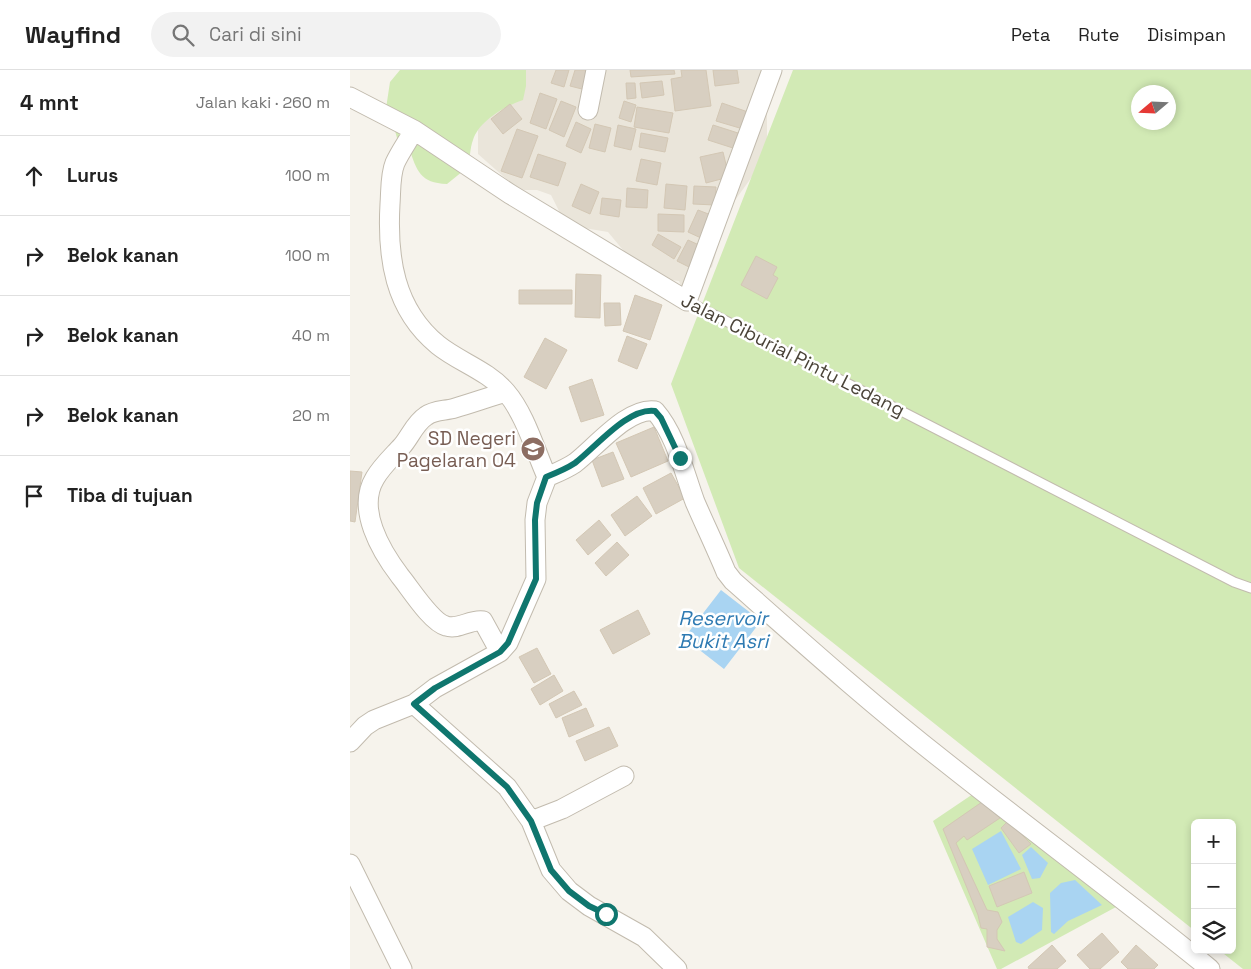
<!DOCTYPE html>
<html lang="id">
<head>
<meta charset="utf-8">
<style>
	:root { --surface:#fff; --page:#f2f2f2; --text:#222; --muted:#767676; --line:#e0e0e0 }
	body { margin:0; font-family:"Space Grotesk",sans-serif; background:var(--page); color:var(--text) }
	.controls { position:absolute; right:15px; bottom:15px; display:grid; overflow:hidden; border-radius:8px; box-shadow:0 2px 8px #0003 }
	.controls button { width:45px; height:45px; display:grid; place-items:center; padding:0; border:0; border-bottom:1px solid var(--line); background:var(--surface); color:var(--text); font:25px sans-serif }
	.compass { position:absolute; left:781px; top:15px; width:45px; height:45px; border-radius:50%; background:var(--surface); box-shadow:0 2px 8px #0003; rotate:251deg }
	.stop { position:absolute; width:15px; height:15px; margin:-11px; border:4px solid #0f766e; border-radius:50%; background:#fff }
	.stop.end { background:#0f766e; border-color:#fff; box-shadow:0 1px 5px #0008 }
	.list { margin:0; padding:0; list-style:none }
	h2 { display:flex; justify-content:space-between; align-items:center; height:65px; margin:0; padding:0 20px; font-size:21px }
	h2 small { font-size:16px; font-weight:400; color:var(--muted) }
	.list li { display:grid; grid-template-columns:32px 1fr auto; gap:15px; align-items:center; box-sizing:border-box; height:80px; padding:0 20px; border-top:1px solid var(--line) }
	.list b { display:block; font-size:19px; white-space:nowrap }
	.list em { font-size:16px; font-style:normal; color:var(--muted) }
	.icon { flex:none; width:28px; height:28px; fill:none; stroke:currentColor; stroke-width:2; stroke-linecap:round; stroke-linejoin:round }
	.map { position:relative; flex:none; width:901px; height:899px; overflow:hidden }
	header { display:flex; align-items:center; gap:30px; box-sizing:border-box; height:70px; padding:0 25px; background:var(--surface); border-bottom:1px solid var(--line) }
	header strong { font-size:24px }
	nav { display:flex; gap:28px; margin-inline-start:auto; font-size:18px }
	.search { width:350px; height:45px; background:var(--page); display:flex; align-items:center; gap:12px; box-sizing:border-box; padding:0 18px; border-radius:28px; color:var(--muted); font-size:19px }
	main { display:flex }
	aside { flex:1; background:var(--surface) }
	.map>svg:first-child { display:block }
</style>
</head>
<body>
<header>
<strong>Wayfind</strong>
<div class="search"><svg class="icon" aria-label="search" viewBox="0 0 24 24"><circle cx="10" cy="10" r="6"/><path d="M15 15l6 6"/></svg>Cari di sini</div>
<nav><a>Peta</a><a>Rute</a><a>Disimpan</a></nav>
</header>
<main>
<aside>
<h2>4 mnt<small>Jalan kaki · 260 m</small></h2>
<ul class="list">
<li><svg class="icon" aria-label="ahead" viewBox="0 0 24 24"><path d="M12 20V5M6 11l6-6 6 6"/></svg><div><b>Lurus</b></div><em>100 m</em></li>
<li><svg class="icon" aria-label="right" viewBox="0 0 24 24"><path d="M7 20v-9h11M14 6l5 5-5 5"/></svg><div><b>Belok kanan</b></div><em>100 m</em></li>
<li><svg class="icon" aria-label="right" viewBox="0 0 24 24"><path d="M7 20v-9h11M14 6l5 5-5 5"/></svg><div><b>Belok kanan</b></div><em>40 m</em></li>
<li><svg class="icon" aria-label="right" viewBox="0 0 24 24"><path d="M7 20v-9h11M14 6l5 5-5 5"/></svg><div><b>Belok kanan</b></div><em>20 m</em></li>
<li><svg class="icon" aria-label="arrive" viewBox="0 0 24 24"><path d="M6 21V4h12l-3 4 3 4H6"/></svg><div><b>Tiba di tujuan</b></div></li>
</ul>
</aside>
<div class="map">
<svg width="901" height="899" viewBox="0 0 901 899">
	<rect width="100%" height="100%" fill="#f6f3ec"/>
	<path fill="#eae5da" d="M 166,0 L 425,0 L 417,31 L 417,78 L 404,104 L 378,140 L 362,197 L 349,205 L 337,231 L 329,211 L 315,209 L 278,186 L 258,162 L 216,155 L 201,125 L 187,120 L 174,120 L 162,114 L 128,84 L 128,50 Z"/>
	<path fill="#d2eab5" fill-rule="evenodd" d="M 50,0 L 176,0 L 176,16 L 173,30 C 155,36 129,51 123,70 C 120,78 120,88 118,97 L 97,114 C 70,113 67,101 59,78 L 50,79 L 44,57 L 35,45 L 40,12 Z
		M 443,0 L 901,0 L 901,899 L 893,899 L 869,880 L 882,880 L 882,753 L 845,753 L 845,861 L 389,498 L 321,314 ZM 788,22 L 818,22 L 818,52 L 788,52 Z
		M 623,724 L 766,837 L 651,899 L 647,899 L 583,751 Z"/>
	<path fill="#a9d4f2" d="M 371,520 L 411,551 L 374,599 L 334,568 Z
		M 651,761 L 671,799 L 638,815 L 622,779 Z
		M 681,777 L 698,793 L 690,808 L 682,809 L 672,785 Z
		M 725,810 L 752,835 L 718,851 L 704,864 L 701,862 L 700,823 L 711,813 Z
		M 683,832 L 693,838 L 692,860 L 671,874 L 666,872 L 658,847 Z"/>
	<path fill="#d8cfc1" stroke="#d3c7b4" d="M 206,0 L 219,0 L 214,17 L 201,13 Z
		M 225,0 L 241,0 L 236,20 L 220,16 Z
		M 280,0 L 324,0 L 325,4 L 281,7 Z
		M 331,0 L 356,0 L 361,36 L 325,41 L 321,9 L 332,7 Z
		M 363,0 L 387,0 L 389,13 L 365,16 Z
		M 312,11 L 314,25 L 292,28 L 290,13 Z
		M 276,13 L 285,13 L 286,28 L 277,29 Z
		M 190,23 L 207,29 L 196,59 L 180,53 Z
		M 211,31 L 226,37 L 214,67 L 199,60 Z
		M 274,31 L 286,35 L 281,52 L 269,48 Z
		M 372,33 L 398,42 L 393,59 L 366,51 Z
		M 160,34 L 172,49 L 153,64 L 141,49 Z
		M 287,37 L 323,43 L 319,63 L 284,57 Z
		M 226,52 L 241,59 L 231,83 L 216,76 Z
		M 245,54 L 261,58 L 255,82 L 239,78 Z
		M 268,55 L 286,59 L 281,80 L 264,76 Z
		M 363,55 L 388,63 L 383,78 L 358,70 Z
		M 167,59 L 188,66 L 172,108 L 151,101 Z
		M 291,63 L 318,68 L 315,82 L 289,77 Z
		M 373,82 L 379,107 L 356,113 L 350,87 Z
		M 188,84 L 216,93 L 208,116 L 180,107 Z
		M 291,89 L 311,93 L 307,115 L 286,111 Z
		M 231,114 L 249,122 L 240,144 L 222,136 Z
		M 316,114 L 337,116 L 335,140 L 314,138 Z
		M 344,116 L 366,117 L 365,135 L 343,134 Z
		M 277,118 L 298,120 L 297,138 L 276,137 Z
		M 252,128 L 271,130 L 269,147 L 250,144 Z
		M 348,140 L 361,145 L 351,168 L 338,162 Z
		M 308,144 L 334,145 L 334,162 L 308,161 Z
		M 308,164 L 331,177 L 324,189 L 302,175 Z
		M 338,170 L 349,175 L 339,197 L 327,191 Z
		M 406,186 L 427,197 L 423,205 L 428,208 L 417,229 L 391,215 Z
		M 226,204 L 251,205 L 250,248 L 225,247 Z
		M 169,220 L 222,220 L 222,234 L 169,234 Z
		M 285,225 L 312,235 L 300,270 L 273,261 Z
		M 254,233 L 270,233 L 271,255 L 255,256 Z
		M 277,266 L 297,274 L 287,299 L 268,291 Z
		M 195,268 L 217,280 L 196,319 L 174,307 Z
		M 242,309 L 254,345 L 231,352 L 219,317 Z
		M 304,357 L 318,391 L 281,407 L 266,373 Z
		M 263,382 L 274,409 L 252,417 L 242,390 Z
		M 0,401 L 12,402 L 5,452 L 0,451 Z
		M 321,403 L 335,428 L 306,444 L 293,418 Z
		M 287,426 L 302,446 L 275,466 L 261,445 Z
		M 249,450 L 261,465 L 238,485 L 226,470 Z
		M 267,472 L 279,485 L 256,506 L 245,493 Z
		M 288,540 L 300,564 L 263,584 L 250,560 Z
		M 187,578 L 201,604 L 184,613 L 169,587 Z
		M 204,605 L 213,621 L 190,635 L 181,619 Z
		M 224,621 L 232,635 L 206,648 L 199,634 Z
		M 236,638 L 244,656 L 219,667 L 212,648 Z
		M 259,657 L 268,676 L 235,691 L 226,671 Z
		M 632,732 L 650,748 L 617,770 L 614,766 L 606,773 L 637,840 L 648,842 L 652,852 L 647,860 L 647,869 L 655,881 L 637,877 L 637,859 L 631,858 L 628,845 L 593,759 Z
		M 658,751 L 681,774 L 669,783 L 651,758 Z
		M 674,802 L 682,823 L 647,837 L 639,816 Z
		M 752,863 L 769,882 L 750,899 L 740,899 L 727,885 Z
		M 702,875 L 716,891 L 707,899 L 679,899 L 678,897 Z
		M 786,875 L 808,895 L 804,899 L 778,899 L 771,892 Z"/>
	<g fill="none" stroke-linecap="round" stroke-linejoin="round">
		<defs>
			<path id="lane" d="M 337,231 L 884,512 L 901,518"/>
			<path id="street" d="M 0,27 L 64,60 L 160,124 L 337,231 L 422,0
				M 238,40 L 246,0
				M 197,407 C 206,403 216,399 225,393 C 246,377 278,337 305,341 C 326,365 334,402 345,432 C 355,455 366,478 376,502 L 383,511 C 452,572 521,634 594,691 C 682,761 773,828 860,899
				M 150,582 L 133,551 C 120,549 109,560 96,556 C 81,552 60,518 50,506 C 31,481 6,439 25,408 C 32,396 43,386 52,376 C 60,367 65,353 76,346 C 84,340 95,341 105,338 C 122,333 139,327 156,322
				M 64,634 L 157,717 L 181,751 L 201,800 L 219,821 L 239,836 L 294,867 L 327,899
				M 0,672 L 15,656 L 24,650 L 64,634 L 85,618 L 150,582 L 158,573 L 186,509 L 185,450 L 187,433 L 197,407 C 185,380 175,344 156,322 C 137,300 109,292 88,275 C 44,239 37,187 40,134 C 41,121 40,105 45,93 C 50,82 58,71 64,60
				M 181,751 L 212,739 L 274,706
				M 0,794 L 52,899"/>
		</defs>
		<use href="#lane" stroke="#c2bbae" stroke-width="11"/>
		<use href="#street" stroke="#c2bbae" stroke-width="21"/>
		<use href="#lane" stroke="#fff" stroke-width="9"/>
		<use href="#street" stroke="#fff" stroke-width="19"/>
	</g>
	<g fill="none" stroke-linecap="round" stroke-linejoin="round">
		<path stroke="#0f766e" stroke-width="6" d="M 256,844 L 239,836 L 219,821 L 201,800 L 181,751 L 157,717 L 64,634 L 85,618 L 150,582 L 158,573 L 186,509 L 185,450 L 187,433 L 196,407 C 206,403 216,399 225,393 C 246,377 278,337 305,341 L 311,348 L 330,388"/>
	</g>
	<defs>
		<symbol id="school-disc" viewBox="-11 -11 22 22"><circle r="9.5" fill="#8d6e63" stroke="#fff"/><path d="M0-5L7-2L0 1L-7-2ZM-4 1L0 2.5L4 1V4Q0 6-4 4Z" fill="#fff"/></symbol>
	</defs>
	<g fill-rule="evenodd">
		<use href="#school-disc" x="169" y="365" width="28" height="28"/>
	</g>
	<g text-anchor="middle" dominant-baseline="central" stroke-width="5" stroke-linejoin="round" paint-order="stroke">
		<g font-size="19" fill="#4b4439" stroke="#fff">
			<text transform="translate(443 285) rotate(27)">Jalan Ciburial Pintu Ledang</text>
		</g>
		<g font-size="19" fill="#785e54" stroke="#fff" text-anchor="end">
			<text x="166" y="368">SD Negeri<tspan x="166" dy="22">Pagelaran 04</tspan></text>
		</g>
		<g font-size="20" font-style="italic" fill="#2e7ab2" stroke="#fff">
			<text x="373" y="548">Reservoir<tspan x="373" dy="23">Bukit Asri</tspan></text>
		</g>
	</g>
</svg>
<div class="controls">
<button>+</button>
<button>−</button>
<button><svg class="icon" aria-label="layers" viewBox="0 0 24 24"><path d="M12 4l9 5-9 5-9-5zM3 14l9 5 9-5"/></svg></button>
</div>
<svg class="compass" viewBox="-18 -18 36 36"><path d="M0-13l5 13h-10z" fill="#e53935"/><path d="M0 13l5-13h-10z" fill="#767676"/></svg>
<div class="stop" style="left:256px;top:844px"></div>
<div class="stop end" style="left:330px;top:388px"></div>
</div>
</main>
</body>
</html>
